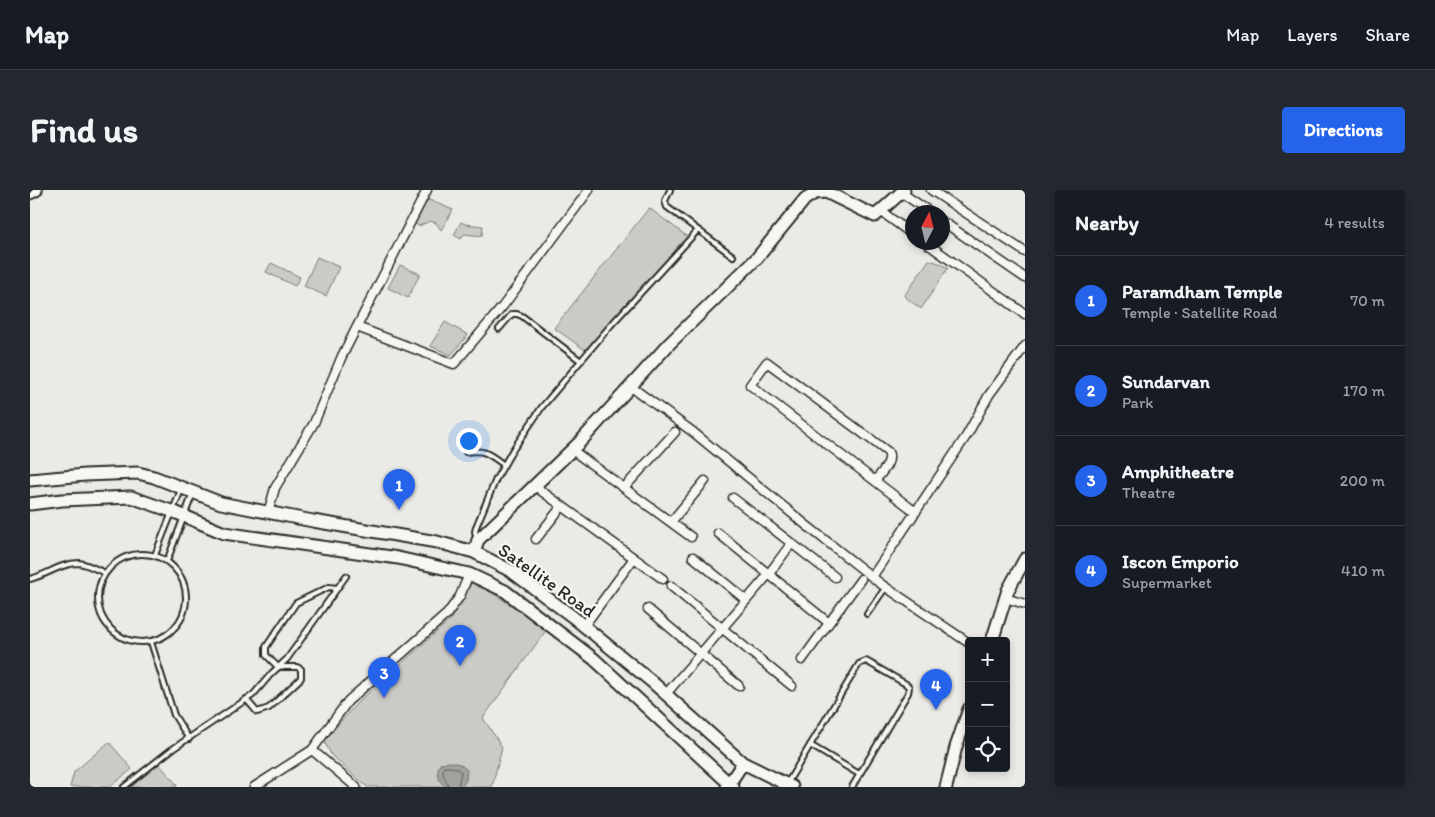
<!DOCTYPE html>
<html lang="en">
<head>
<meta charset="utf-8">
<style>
	:root { --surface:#171b24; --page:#242831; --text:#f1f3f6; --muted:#9ea1a6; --line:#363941; --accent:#2563eb }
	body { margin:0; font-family:Itim,sans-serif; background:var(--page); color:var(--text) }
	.controls { position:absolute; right:15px; bottom:15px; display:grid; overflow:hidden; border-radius:5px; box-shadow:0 2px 8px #0003 }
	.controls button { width:45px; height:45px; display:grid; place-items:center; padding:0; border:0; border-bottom:1px solid var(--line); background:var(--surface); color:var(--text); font:25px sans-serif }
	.compass { position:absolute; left:875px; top:15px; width:45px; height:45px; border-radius:50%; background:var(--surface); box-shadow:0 2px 8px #0003; rotate:7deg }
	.you { position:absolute; left:438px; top:250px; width:18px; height:18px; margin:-12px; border:4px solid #fff; border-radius:50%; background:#1a73e8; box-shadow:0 0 0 8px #1a73e833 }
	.badge { display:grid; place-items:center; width:32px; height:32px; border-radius:50%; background:var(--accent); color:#fff; font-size:16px; font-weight:700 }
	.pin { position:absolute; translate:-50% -41px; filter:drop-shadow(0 1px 2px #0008) }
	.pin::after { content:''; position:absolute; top:26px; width:18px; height:15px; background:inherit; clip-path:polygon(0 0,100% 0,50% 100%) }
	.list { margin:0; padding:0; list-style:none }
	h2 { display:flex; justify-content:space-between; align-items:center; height:65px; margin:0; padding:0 20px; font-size:21px }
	h2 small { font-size:16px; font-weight:400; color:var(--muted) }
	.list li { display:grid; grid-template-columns:32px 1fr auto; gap:15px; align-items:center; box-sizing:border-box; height:90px; padding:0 20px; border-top:1px solid var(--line) }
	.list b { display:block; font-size:19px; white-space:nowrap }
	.list p { margin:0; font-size:16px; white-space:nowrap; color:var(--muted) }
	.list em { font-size:16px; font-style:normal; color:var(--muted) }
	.icon { flex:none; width:28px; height:28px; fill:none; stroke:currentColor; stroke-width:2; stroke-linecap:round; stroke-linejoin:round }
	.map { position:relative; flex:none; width:995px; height:597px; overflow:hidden; border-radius:5px }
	header { display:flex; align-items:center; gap:30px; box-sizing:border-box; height:70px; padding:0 25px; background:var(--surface); border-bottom:1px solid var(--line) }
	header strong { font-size:24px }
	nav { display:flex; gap:28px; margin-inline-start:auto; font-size:18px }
	.intro { display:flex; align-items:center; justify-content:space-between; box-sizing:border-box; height:120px; padding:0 30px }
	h1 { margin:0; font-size:35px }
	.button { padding:12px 22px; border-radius:5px; background:var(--accent); color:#fff; font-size:18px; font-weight:700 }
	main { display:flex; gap:30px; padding:0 30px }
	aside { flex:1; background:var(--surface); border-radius:5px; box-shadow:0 2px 8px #0003 }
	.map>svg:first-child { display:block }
</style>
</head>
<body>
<header>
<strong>Map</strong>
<nav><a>Map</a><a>Layers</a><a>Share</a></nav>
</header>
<div class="intro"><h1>Find us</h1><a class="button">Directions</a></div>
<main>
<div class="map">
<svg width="995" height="597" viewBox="0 0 995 597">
	<rect width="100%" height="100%" fill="#eaeae6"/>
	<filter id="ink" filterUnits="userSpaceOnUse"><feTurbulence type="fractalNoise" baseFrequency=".02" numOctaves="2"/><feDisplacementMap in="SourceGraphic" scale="10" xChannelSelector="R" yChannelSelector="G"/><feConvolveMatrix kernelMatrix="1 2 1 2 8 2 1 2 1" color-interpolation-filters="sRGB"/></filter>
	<g filter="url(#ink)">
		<path fill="#cacac7" stroke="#7a7a79" d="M 397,9 L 423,20 L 411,40 L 406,33 L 400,31 L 389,36 L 385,34 Z
			M 619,18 L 658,47 L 555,160 L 524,138 Z
			M 431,32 L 435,34 L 453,36 L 452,46 L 434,44 L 431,49 L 424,45 Z
			M 287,67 L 309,77 L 296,106 L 274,96 Z
			M 899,70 L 909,73 L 918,78 L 891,119 L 874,106 Z
			M 241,73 L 270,87 L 265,96 L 236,82 Z
			M 370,75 L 390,84 L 378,108 L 358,98 Z
			M 415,132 L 438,145 L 421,165 L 400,156 Z
			M 443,390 L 517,439 L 453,528 L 472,557 L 462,597 L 337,597 L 302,566 L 294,551 L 327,513 L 420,430 Z
			M 79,552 L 102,579 L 80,597 L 40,597 L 44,582 Z
			M 129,574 L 147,595 L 146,597 L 101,597 Z"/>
		<path fill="#a1a19e" stroke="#727270" d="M 420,572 L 430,574 L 437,580 L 436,590 L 432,597 L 415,597 C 408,590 405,581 411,573 Z"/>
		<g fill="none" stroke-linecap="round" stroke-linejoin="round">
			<path stroke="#5a5a59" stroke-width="1" d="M 418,597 C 418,590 410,585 414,577 C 421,577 427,577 431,582 L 428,597"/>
			<defs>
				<path id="lane" d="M 640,0 L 635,11 L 637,17 L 703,66
					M 469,139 L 482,124 L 487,124 L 492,126 L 551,171
					M 436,262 C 455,259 459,264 474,275
					M 447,348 L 445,342 L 446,337 L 466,289 L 482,261 L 512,217 L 581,135 L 668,40
					M68 408a44 44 0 1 1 88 0a44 44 0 1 1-88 0Z
					M 125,365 L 151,300
					M 137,371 L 163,303
					M 0,389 C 17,385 31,373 49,373 C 57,374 68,380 75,383
					M 837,424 L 856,397
					M 121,452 L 144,525 L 159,549
					M 216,509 L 227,522 L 239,518 L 271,488 L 271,479 L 267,477 L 248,477 L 236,465 L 236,457 L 266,413 L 299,397 L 307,398
					M 780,555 L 829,584
					M 758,592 L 829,474 L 836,471 L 876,494 L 879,497 L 878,503 L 822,597
					M 94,597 L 141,560 L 223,505 L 241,484 L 257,469 L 316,386"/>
				<path id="street" d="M 901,0 L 995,62
					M 872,3 L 900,22
					M 852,22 L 882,44
					M 912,31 L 995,88
					M 895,52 L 995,124
					M 327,137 L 424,174 L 473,116 L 559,0
					M 600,196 L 663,242 L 776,335 L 851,394 L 939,453
					M 542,260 L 661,347
					M 845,291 C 851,283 863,272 858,262 L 737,172 L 720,195 L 879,317 L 886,322
					M 594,298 L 645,242
					M 510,300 L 633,389
					M 703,308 L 805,387
					M 238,323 L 245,298 L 284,233 L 312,166 L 397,0
					M 641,332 L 675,291
					M 688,343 L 799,433
					M 506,349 L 532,316
					M 663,367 L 716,410
					M 842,387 L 937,245 L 959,205 L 995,156
					M 641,396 L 762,496
					M 975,408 L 995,414
					M 618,419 L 709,496
					M 554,436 L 604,368
					M 772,470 L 831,389
					M 636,504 L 738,385 L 761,354
					M 224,597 L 282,560
					M 326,597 L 282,560 L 318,511 L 417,424 L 430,406 L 439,384"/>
				<path id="secondary" d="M 0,3 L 6,0
					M 0,290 L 55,285 L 108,283 L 124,287 L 191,313 L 283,331 L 407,352 L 444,362 L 481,381 L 543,427 L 621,491 L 713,573 L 762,597
					M 0,314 L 32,310 L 101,307 L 147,323 L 194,343 L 368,368 L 439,384 L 475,401 L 564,469 L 703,597
					M 444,362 L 448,350 L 550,252 L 639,154 L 727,68 L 775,9 L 785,3 L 796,2 L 845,26 L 874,0
					M 962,451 L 978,400 L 995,369
					M 697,597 L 713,573
					M 916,597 L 926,557 L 939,519"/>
			</defs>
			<use href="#lane" stroke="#2b2b2b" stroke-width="8"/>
			<use href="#street" stroke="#2b2b2b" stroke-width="11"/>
			<use href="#secondary" stroke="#2b2b2b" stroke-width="15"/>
			<use href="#lane" stroke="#f6f6f2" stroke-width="4"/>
			<use href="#street" stroke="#f6f6f2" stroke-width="8"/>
			<use href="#secondary" stroke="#f6f6f2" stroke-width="11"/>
		</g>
	</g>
	<g text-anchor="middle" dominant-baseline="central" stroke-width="4.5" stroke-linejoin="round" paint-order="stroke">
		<g font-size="19" fill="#2b2b2b" stroke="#f6f6f2">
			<text transform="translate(517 390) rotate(35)">Satellite Road</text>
		</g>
	</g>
</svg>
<div class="controls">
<button>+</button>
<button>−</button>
<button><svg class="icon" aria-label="locate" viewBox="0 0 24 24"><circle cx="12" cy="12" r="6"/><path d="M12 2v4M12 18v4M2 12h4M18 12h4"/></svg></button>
</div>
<svg class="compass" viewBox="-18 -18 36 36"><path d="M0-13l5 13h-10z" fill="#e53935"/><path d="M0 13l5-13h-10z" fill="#9ea1a6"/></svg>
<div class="you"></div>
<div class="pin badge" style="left:369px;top:320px">1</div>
<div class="pin badge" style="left:430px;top:476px">2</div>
<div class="pin badge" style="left:354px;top:508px">3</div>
<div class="pin badge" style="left:906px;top:520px">4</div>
</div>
<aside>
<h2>Nearby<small>4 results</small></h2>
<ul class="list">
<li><span class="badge">1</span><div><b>Paramdham Temple</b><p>Temple · Satellite Road</p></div><em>70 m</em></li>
<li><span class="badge">2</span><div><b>Sundarvan</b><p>Park</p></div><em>170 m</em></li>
<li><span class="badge">3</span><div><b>Amphitheatre</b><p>Theatre</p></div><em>200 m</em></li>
<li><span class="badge">4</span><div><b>Iscon Emporio</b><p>Supermarket</p></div><em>410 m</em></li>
</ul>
</aside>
</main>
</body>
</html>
